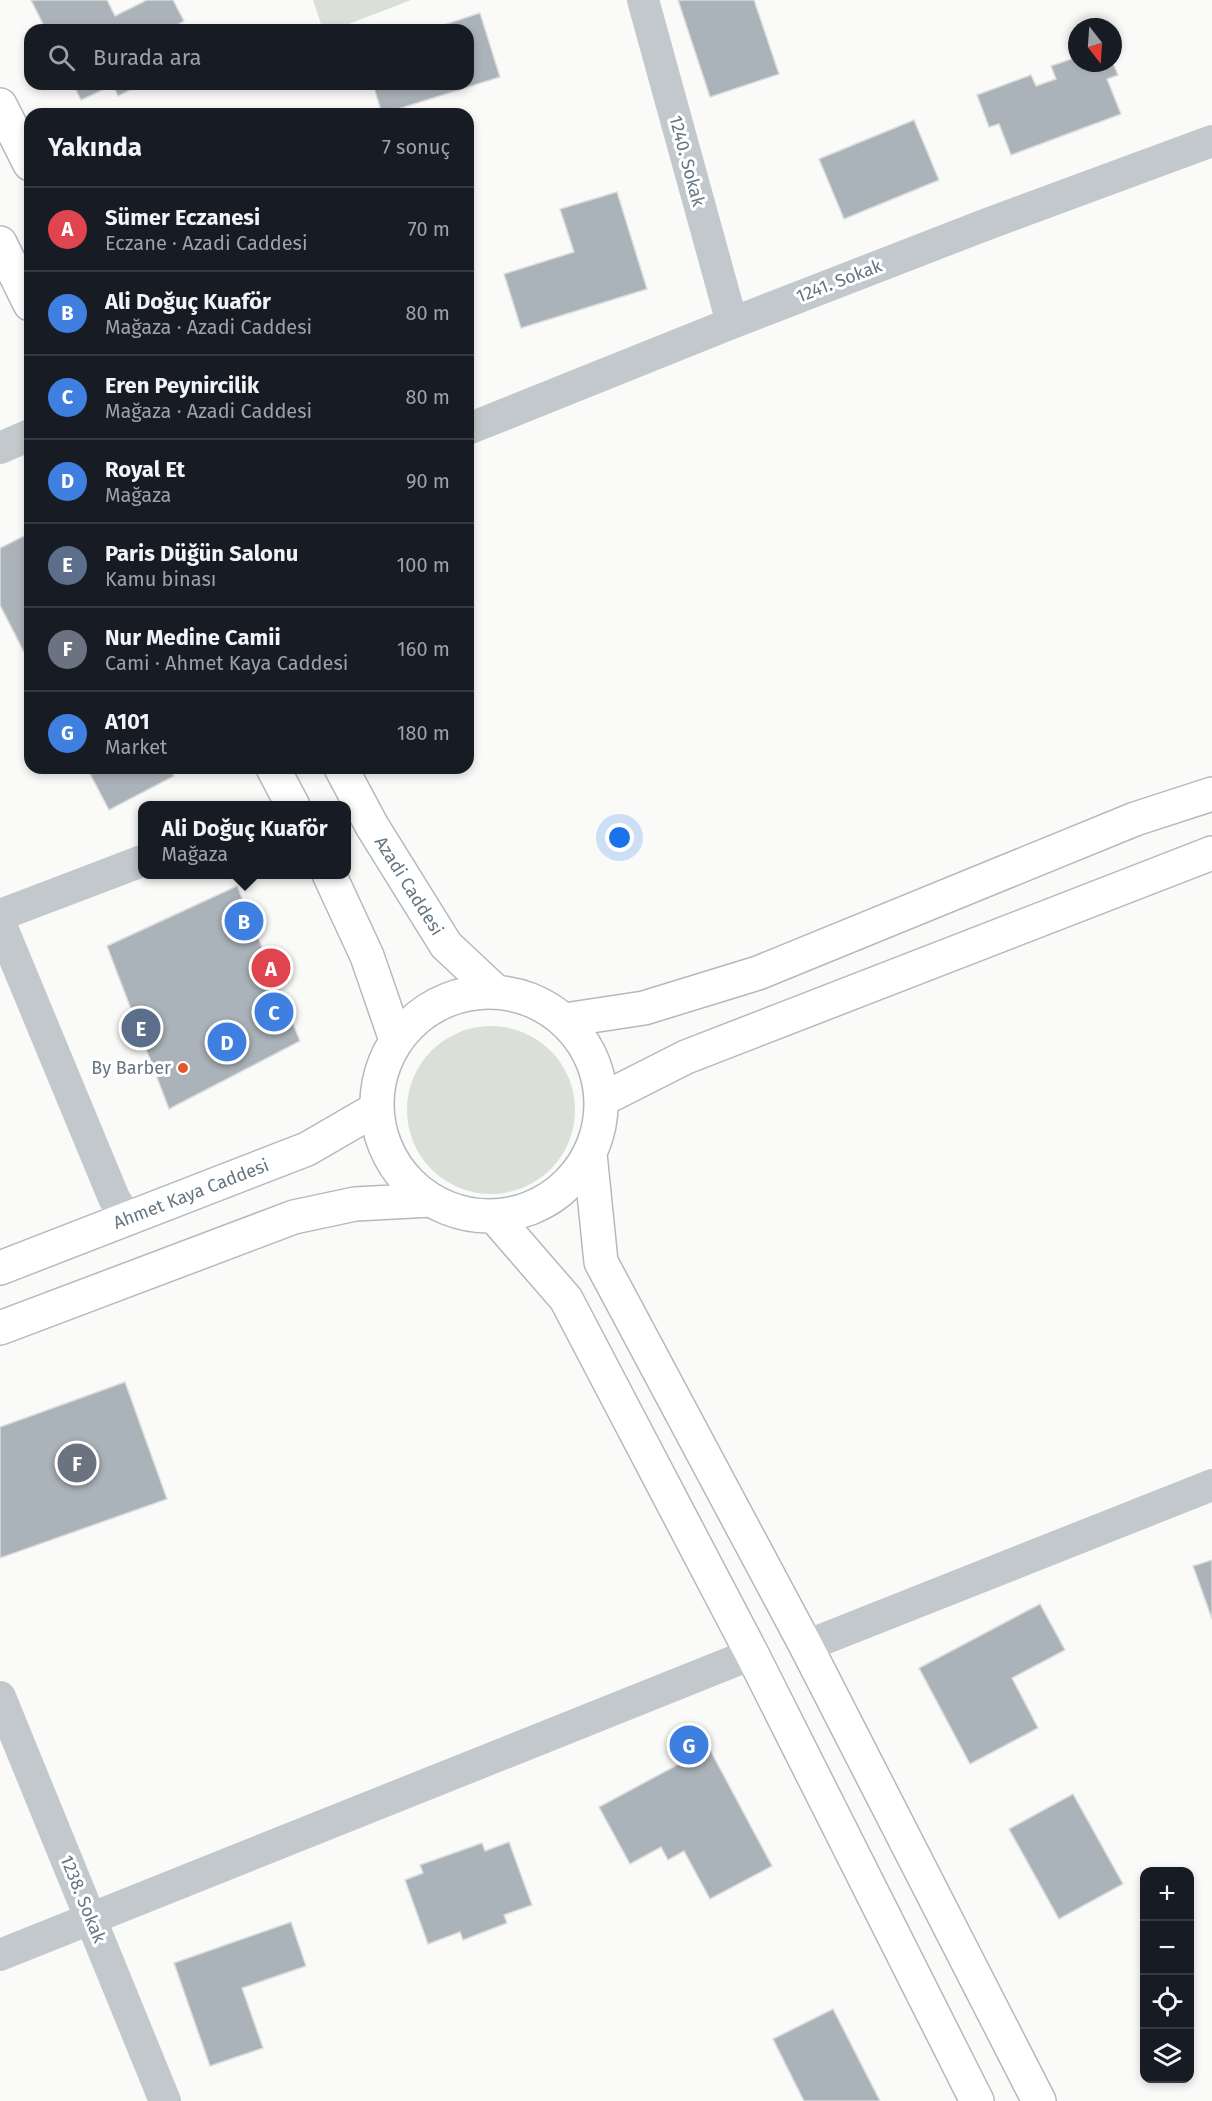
<!DOCTYPE html>
<html lang="tr">
<head>
<meta charset="utf-8">
<style>
	:root { --surface:#171b24; --page:#242831; --text:#f1f3f6; --muted:#9ea1a6; --line:#363941; --accent:#0f766e }
	body { margin:0; font-family:"Fira Sans",sans-serif; background:var(--page); color:var(--text) }
	.controls { position:absolute; right:18px; bottom:18px; display:grid; overflow:hidden; border-radius:12px; box-shadow:0 3px 9px #0003 }
	.controls button { width:54px; height:54px; display:grid; place-items:center; padding:0; border:0; border-bottom:2px solid var(--line); background:var(--surface); color:var(--text); font:30px sans-serif }
	.compass { position:absolute; left:1068px; top:18px; width:54px; height:54px; border-radius:50%; background:var(--surface); box-shadow:0 3px 9px #0003; rotate:163deg }
	.you { position:absolute; left:620px; top:838px; width:21px; height:21px; margin:-15px; border:4px solid #fff; border-radius:50%; background:#1a73e8; box-shadow:0 0 0 9px #1a73e833 }
	.badge { display:grid; place-items:center; width:39px; height:39px; border-radius:50%; background:var(--accent); color:#fff; font-size:20px; font-weight:700 }
	.pin { position:absolute; translate:-50% -50%; border:3px solid #fff; box-shadow:0 2px 6px #0006 }
	.popup { position:absolute; left:138px; top:801px; width:213px; height:78px; box-sizing:border-box; display:grid; place-content:center; border-radius:12px; background:var(--surface); filter:drop-shadow(0 2px 4px #0005); font-size:20px; white-space:nowrap; color:var(--muted) }
	.popup b { font-size:22px; color:var(--text) }
	.popup::after { content:''; position:absolute; left:50%; top:100%; margin-left:-12px; border:12px solid transparent; border-top-color:var(--surface) }
	.list { margin:0; padding:0; list-style:none }
	h2 { display:flex; justify-content:space-between; align-items:center; height:78px; margin:0; padding:0 24px; font-size:26px }
	h2 small { font-size:20px; font-weight:400; color:var(--muted) }
	.list li { display:grid; grid-template-columns:39px 1fr auto; gap:18px; align-items:center; box-sizing:border-box; height:84px; padding:0 24px; border-top:2px solid var(--line) }
	.list b { display:block; font-size:22px; white-space:nowrap }
	.list p { margin:0; font-size:20px; white-space:nowrap; color:var(--muted) }
	.list em { font-size:20px; font-style:normal; color:var(--muted) }
	.icon { flex:none; width:33px; height:33px; fill:none; stroke:currentColor; stroke-width:2; stroke-linecap:round; stroke-linejoin:round }
	.map { position:relative; flex:none; width:1212px; height:2101px; overflow:hidden }
	.search { position:absolute; background:var(--surface); box-shadow:0 3px 9px #0003; left:24px; top:24px; width:450px; height:66px; display:flex; align-items:center; gap:15px; box-sizing:border-box; padding:0 21px; border-radius:18px; color:var(--muted); font-size:22px }
	.panel { position:absolute; background:var(--surface); box-shadow:0 3px 9px #0003; left:24px; top:108px; width:450px; height:666px; border-radius:18px }
	.map>svg:first-child { display:block }
</style>
</head>
<body>
<div class="map">
<svg width="1212" height="2101" viewBox="0 0 1212 2101">
	<rect width="100%" height="100%" fill="#fafaf8"/>
	<path fill="#dadfd7" d="M 313,0 L 411,0 L 333,30 L 323,30 Z
		M407 1110a84 84 0 1 1 168 0a84 84 0 1 1-168 0Z"/>
	<path fill="#aab3b9" stroke="#dcdcda" stroke-width="1.5" d="M 31,0 L 107,0 L 115,16 L 147,0 L 173,0 L 184,21 L 177,25 L 179,30 L 46,30 Z
		M 678,0 L 754,0 L 779,74 L 710,97 Z
		M 480,13 L 500,77 L 382,114 L 373,84 L 468,84 L 468,30 L 428,30 Z
		M 1077,57 L 1077,63 L 1113,63 L 1118,75 L 1107,79 L 1121,114 L 1011,155 L 999,124 L 989,127 L 977,95 L 1031,75 L 1036,86 L 1056,79 L 1051,66 Z
		M 73,84 L 142,84 L 118,96 L 113,85 L 81,100 Z
		M 914,120 L 939,180 L 844,219 L 819,159 Z
		M 617,192 L 647,289 L 521,328 L 504,274 L 574,252 L 560,209 Z
		M 30,533 L 30,649 L 24,652 L 0,605 L 0,548 Z
		M 87,768 L 169,768 L 174,776 L 109,810 Z
		M 237,886 L 300,1041 L 169,1109 L 107,946 Z
		M 125,1382 L 167,1499 L 0,1558 L 0,1427 Z
		M 1212,1560 L 1212,1619 L 1193,1566 Z
		M 1040,1604 L 1065,1650 L 1012,1678 L 1038,1728 L 970,1764 L 919,1668 Z
		M 709,1748 L 772,1866 L 710,1899 L 684,1851 L 668,1860 L 661,1847 L 630,1864 L 599,1807 Z
		M 1073,1794 L 1123,1884 L 1059,1919 L 1009,1829 Z
		M 509,1842 L 532,1905 L 504,1915 L 507,1923 L 463,1940 L 460,1932 L 428,1944 L 405,1880 L 423,1873 L 420,1865 L 482,1843 L 485,1851 Z
		M 291,1922 L 306,1966 L 242,1988 L 263,2048 L 210,2066 L 174,1963 Z
		M 833,2009 L 880,2101 L 804,2101 L 773,2039 Z"/>
	<g fill="none" stroke-linecap="round" stroke-linejoin="round">
		<defs>
			<path id="secondary" d="M 0,105 L 30,164
				M 0,243 L 30,304
				M 273,768 L 293,806
				M 341,768 L 372,826 L 446,945 L 495,991
				M 329,874 L 367,956 L 396,1040
				M377 1104a112 112 0 1 1 224 0a112 112 0 1 1-224 0Z
				M 565,1020 L 644,1008 L 758,973 L 1135,819 L 1212,794
				M 601,1100 L 686,1057 L 1212,853
				M 590,1154 L 601,1262 L 806,1646 L 1039,2101
				M 494,1216 L 566,1299 L 752,1654 L 977,2101
				M 0,1268 L 307,1149 L 376,1109
				M 0,1328 L 294,1217 L 355,1204 L 431,1200"/>
		</defs>
		<use href="#secondary" stroke="#b3babf" stroke-width="36"/>
		<path stroke="#c3c8cc" stroke-width="32" d="M 643,0 L 732,323
			M 468,429 L 732,323 L 990,223 L 1212,141
			M 0,448 L 30,435
			M 0,915 L 142,861
			M 0,923 L 114,1198 L 127,1219
			M 806,1646 L 1212,1485
			M 0,1697 L 165,2101
			M 0,1955 L 752,1654"/>
		<use href="#secondary" stroke="#fff" stroke-width="33"/>
	</g>
	<circle fill="#e4572e" stroke="#fff" stroke-width="2" cx="183" cy="1068" r="6"/>
	<g text-anchor="middle" dominant-baseline="central" stroke-width="6" stroke-linejoin="round" paint-order="stroke">
		<g font-size="18" fill="#657683" stroke="#fff">
			<text transform="translate(687 161) rotate(75)">1240. Sokak</text>
			<text transform="translate(839 281) rotate(-21)">1241. Sokak</text>
			<text transform="translate(409 886) rotate(58)">Azadi Caddesi</text>
			<text transform="translate(191 1194) rotate(-21)">Ahmet Kaya Caddesi</text>
			<text transform="translate(83 1899) rotate(68)">1238. Sokak</text>
		</g>
		<g font-size="18" fill="#657683" stroke="#fff" text-anchor="end">
			<text x="171" y="1068">By Barber</text>
		</g>
	</g>
</svg>
<div class="controls">
<button>+</button>
<button>−</button>
<button><svg class="icon" aria-label="locate" viewBox="0 0 24 24"><circle cx="12" cy="12" r="6"/><path d="M12 2v4M12 18v4M2 12h4M18 12h4"/></svg></button>
<button><svg class="icon" aria-label="layers" viewBox="0 0 24 24"><path d="M12 4l9 5-9 5-9-5zM3 14l9 5 9-5"/></svg></button>
</div>
<svg class="compass" viewBox="-18 -18 36 36"><path d="M0-13l5 13h-10z" fill="#e53935"/><path d="M0 13l5-13h-10z" fill="#9ea1a6"/></svg>
<div class="you"></div>
<div class="pin badge" style="left:271px;top:968px;background:#e0444e">A</div>
<div class="pin badge" style="left:244px;top:921px;background:#3f7fe0">B</div>
<div class="popup"><b>Ali Doğuç Kuaför</b>Mağaza</div>
<div class="pin badge" style="left:274px;top:1012px;background:#3f7fe0">C</div>
<div class="pin badge" style="left:227px;top:1042px;background:#3f7fe0">D</div>
<div class="pin badge" style="left:141px;top:1028px;background:#5c6f8a">E</div>
<div class="pin badge" style="left:77px;top:1463px;background:#6b7280">F</div>
<div class="pin badge" style="left:689px;top:1745px;background:#3f7fe0">G</div>
<div class="search"><svg class="icon" aria-label="search" viewBox="0 0 24 24"><circle cx="10" cy="10" r="6"/><path d="M15 15l6 6"/></svg>Burada ara</div>
<section class="panel">
<h2>Yakında<small>7 sonuç</small></h2>
<ul class="list">
<li><span class="badge" style="background:#e0444e">A</span><div><b>Sümer Eczanesi</b><p>Eczane · Azadi Caddesi</p></div><em>70 m</em></li>
<li><span class="badge" style="background:#3f7fe0">B</span><div><b>Ali Doğuç Kuaför</b><p>Mağaza · Azadi Caddesi</p></div><em>80 m</em></li>
<li><span class="badge" style="background:#3f7fe0">C</span><div><b>Eren Peynircilik</b><p>Mağaza · Azadi Caddesi</p></div><em>80 m</em></li>
<li><span class="badge" style="background:#3f7fe0">D</span><div><b>Royal Et</b><p>Mağaza</p></div><em>90 m</em></li>
<li><span class="badge" style="background:#5c6f8a">E</span><div><b>Paris Düğün Salonu</b><p>Kamu binası</p></div><em>100 m</em></li>
<li><span class="badge" style="background:#6b7280">F</span><div><b>Nur Medine Camii</b><p>Cami · Ahmet Kaya Caddesi</p></div><em>160 m</em></li>
<li><span class="badge" style="background:#3f7fe0">G</span><div><b>A101</b><p>Market</p></div><em>180 m</em></li>
</ul>
</section>
</div>
</body>
</html>
